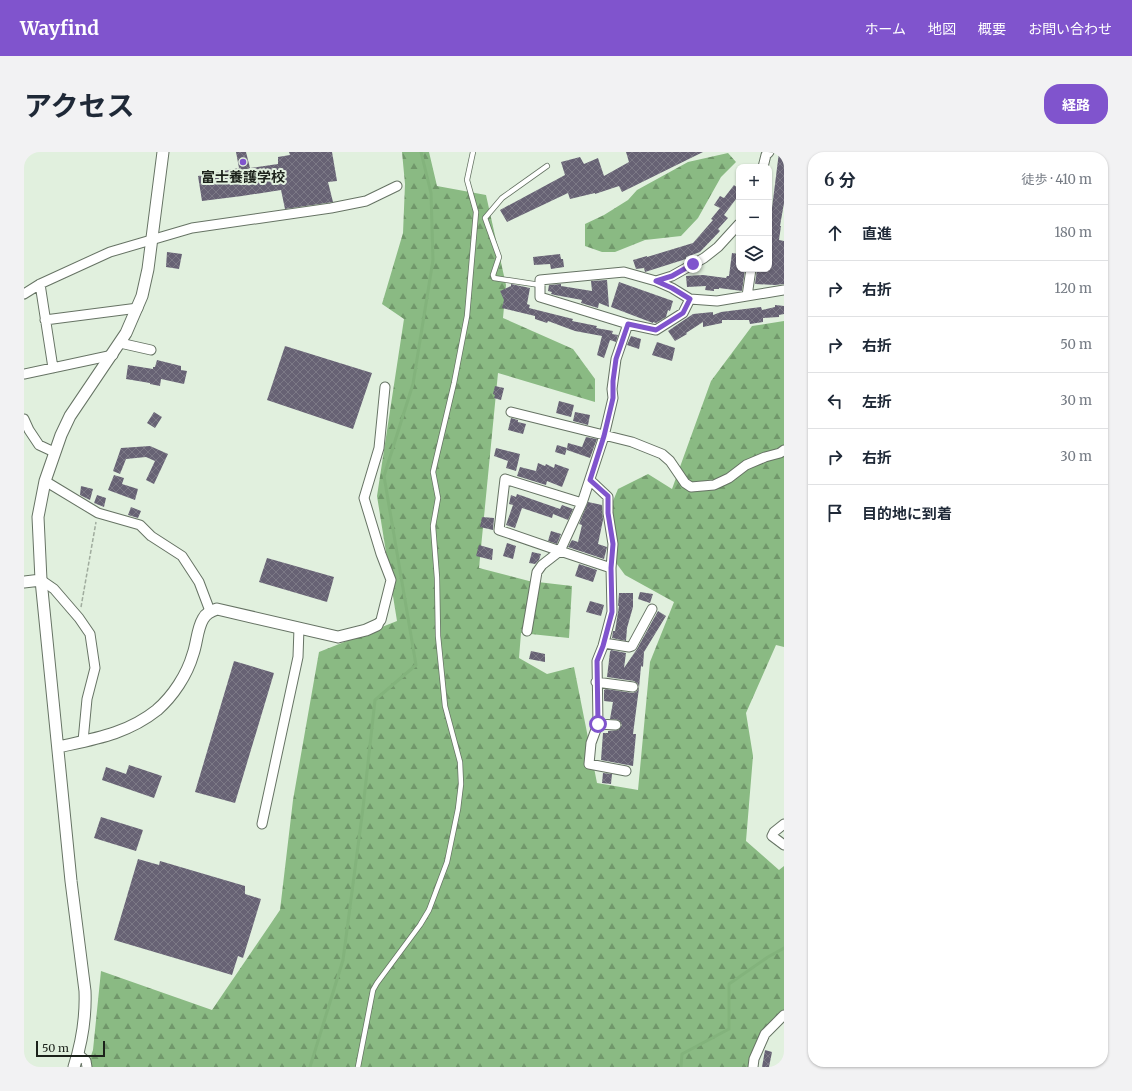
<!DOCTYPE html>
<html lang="ja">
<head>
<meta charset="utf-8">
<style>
	:root { --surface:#fff; --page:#f2f2f3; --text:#1f2937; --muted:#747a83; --line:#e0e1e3; --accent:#8054cd }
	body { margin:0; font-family:Merriweather,"Noto Sans JP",serif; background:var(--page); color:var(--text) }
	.controls { position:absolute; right:12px; top:12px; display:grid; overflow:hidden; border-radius:8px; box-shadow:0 1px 3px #0004 }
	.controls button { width:36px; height:36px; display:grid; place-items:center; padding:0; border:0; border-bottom:1px solid var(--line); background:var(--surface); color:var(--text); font:20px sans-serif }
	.scale { position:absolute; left:12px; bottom:10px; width:69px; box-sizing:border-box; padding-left:4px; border:2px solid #1c221b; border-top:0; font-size:11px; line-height:14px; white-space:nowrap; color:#1c221b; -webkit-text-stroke:3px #e1f0de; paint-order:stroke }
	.stop { position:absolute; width:12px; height:12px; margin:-9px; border:3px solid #8054cd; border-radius:50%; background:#fff }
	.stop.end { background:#8054cd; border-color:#fff; box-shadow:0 1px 4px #0008 }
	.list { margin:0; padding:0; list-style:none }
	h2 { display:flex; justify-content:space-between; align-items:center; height:52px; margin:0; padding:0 16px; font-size:17px }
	h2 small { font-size:13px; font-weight:400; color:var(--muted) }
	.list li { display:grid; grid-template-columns:26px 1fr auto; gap:12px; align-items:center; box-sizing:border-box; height:56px; padding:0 16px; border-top:1px solid var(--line) }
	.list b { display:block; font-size:15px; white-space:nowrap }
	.list em { font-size:13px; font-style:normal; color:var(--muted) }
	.icon { flex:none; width:22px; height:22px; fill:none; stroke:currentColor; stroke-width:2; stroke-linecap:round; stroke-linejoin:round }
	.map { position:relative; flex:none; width:760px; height:915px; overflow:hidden; border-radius:16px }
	header { display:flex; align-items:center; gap:24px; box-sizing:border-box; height:56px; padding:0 20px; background:var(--accent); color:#fff }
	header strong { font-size:19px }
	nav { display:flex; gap:22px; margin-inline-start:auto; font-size:14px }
	.intro { display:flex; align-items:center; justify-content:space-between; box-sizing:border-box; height:96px; padding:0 24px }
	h1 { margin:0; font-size:28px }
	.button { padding:10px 18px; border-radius:16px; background:var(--accent); color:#fff; font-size:14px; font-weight:700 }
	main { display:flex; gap:24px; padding:0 24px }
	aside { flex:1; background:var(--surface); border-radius:16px; box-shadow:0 1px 3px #0004 }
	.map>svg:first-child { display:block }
</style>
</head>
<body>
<header>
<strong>Wayfind</strong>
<nav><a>ホーム</a><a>地図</a><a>概要</a><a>お問い合わせ</a></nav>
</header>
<div class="intro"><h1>アクセス</h1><a class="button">経路</a></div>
<main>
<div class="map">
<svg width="760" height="915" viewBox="0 0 760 915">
	<defs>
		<pattern id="forest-firs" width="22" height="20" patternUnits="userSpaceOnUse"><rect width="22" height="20" fill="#8aba83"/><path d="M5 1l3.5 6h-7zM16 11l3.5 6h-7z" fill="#70976a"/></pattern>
		<pattern id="building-cross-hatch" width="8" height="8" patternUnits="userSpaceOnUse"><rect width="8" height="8" fill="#676274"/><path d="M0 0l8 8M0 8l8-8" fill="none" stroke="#7c7986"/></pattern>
	</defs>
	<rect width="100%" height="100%" fill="#e1f0de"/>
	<path fill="url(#forest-firs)" d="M 378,0 L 405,0 L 413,34 L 462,43 L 482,133 L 479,166 L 549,197 L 571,227 L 571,250 L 474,221 L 455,416 L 505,429 L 548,434 L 545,486 L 497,481 L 495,506 L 523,522 L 550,515 L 573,631 L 614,638 L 626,510 L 650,450 L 601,423 L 587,404 L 584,361 L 594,337 L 624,322 L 648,337 L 687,229 L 728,174 L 760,169 L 760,495 L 752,493 L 722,561 L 729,604 L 722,689 L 755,718 L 760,714 L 760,869 L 739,886 L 733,915 L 63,915 L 69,898 L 77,819 L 188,858 L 256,758 L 269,648 L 295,500 L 373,469 L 353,344 L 380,167 L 358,152 L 379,81 L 381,32 Z
		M 704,1 L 712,10 L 697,25 L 674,66 L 657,84 L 621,88 L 591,100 L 578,100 L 561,94 L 561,72 L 580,63 L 604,48 L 613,38 L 664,10 Z"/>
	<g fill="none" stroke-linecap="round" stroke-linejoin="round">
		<path stroke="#83b37c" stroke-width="3" d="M 286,915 L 319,808 L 339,656 L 351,548 L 392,513 L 360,324 L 389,232 L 409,108 L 407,41 L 397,0
			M 657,915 L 658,902 L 705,877 L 705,832 L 744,805 L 760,796"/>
	</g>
	<path fill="url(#building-cross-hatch)" d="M 212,0 L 222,0 L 226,16 L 254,12 L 254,5 L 266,3 L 265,0 L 308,0 L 313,29 L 304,30 L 309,50 L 261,57 L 257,38 L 218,44 L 178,49 L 174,24 L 215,16 Z
		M 602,0 L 679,0 L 598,40 L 595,34 L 571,42 L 571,41 L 546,47 L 544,41 L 483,70 L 476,58 L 541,23 L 537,10 L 556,5 L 560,12 L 574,6 L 580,24 L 605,10 Z
		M 755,0 L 760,0 L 760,51 L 756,74 L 757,74 L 755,88 L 760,89 L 760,132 L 751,133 L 731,132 L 733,117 L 745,117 L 745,55 L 748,56 Z
		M 710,33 L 715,37 L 715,43 L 700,63 L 704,66 L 694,77 L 696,79 L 676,100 L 662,105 L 662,107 L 621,120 L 620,116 L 612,117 L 609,108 L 623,104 L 623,105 L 669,91 L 689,68 L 687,67 L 696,56 L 690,53 L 696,44 L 700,46 Z
		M 143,100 L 158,102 L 155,117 L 142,115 Z
		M 708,101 L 715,102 L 715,117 L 721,117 L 718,139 L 695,136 L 695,137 L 690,137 L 690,139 L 681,138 L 682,134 L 663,135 L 662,124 L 679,123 L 702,126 L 703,124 L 705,124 Z
		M 536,102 L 537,107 L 539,107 L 540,115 L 527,117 L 526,112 L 510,113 L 509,105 Z
		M 583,128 L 585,155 L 575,151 L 574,156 L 557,151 L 558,148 L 531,143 L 527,142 L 528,140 L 524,139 L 525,133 L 537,132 L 537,134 L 568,139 L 567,129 Z
		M 595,130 L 649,149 L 646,159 L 644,158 L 642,165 L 632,171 L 629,170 L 629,171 L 587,155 Z
		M 487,132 L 506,136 L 503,152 L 506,153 L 505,156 L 549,167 L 548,169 L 573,174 L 572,176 L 589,179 L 588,182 L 594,183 L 592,190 L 586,188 L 580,206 L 573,203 L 578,184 L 551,179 L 524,169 L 523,171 L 511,167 L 511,164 L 478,156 L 480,148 L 476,139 L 487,134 Z
		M 751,153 L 760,154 L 760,162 L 755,163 L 755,165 L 739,166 L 739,170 L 726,172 L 725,168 L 698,168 L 698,171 L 679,175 L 679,170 L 662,181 L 663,182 L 651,189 L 644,179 L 669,162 L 689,160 L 689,163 L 697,160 L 737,155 L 738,158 L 751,155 Z
		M 607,184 L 617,187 L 615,197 L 603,193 Z
		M 633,190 L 651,196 L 648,209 L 628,203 Z
		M 261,194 L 348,221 L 329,277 L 243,248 Z
		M 133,208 L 157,214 L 157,218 L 163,219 L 160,232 L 137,227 L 136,234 L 126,232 L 126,231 L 102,227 L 104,213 L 129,217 L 129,215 L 131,215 Z
		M 471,234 L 480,236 L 477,248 L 470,246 L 471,243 L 469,242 Z
		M 535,249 L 550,253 L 547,265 L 532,261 Z
		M 130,260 L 138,265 L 131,276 L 123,271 Z
		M 551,260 L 566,263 L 564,273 L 549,269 Z
		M 487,266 L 494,268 L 494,270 L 502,272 L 499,282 L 484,278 Z
		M 562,285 L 573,287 L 566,306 L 543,298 L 543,296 L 541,303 L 531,300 L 533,293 L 543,296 L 544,291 L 558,295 Z
		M 126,294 L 144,302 L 130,332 L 122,328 L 131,309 L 122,305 L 102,307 L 96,322 L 89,319 L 97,296 Z
		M 472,296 L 496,302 L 492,319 L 482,316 L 484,309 L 470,304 Z
		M 514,311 L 521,314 L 522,312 L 530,316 L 531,312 L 545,317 L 538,335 L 523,329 L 522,333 L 493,324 L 496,315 L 512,319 Z
		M 90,323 L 100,326 L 98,332 L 114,337 L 111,348 L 84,338 Z
		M 57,334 L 69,337 L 66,348 L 56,343 Z
		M 493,342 L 536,357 L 538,353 L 549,357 L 544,368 L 529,362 L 528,366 L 498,356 L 491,376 L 482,373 L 489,353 L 485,352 L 487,343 L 492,345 Z
		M 73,343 L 82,346 L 80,355 L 70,351 Z
		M 564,350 L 578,353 L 579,368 L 574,392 L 583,395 L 580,407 L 544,395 L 548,388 L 554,390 L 558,373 L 555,372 Z
		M 107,355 L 117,359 L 114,366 L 104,363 Z
		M 458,365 L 470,366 L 469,378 L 456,375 Z
		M 527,379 L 537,382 L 533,392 L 524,389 Z
		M 483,391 L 492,394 L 489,407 L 479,404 Z
		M 455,393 L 469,397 L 468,408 L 452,404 Z
		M 508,400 L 517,402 L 515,408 L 511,412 L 505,411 Z
		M 243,406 L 310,425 L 303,450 L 235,430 Z
		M 555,412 L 573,418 L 569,430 L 551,424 Z
		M 616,440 L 629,442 L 626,451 L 614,447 Z
		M 595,441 L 609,441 L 609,455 L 603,476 L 602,489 L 588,486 L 589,479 L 591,479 L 595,454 L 594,454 Z
		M 566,449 L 580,453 L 577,464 L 562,460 Z
		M 634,459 L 642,464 L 620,500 L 619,515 L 617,514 L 615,536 L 609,582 L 612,582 L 609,614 L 577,608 L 579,581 L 584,581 L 584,579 L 594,578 L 598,573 L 595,568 L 586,567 L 589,550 L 580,549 L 580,538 L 582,537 L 609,541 L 613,539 L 615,535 L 614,532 L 610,529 L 583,525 L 586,500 L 587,498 L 602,501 L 600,516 L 613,497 Z
		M 507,499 L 521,502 L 521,510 L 505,507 Z
		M 210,509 L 250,521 L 211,651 L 171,640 Z
		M 105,613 L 138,624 L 130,646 L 78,628 L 82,615 L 102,622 Z
		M 579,621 L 588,622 L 587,632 L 578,631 Z
		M 77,665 L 119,678 L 112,699 L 70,686 Z
		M 114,707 L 135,713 L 136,709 L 221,734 L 221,742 L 237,747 L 219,806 L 214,804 L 208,823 L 90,788 Z
		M 741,898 L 748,900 L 745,915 L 738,915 Z"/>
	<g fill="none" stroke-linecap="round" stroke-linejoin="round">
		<defs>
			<path id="service" d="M 516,133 L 470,126 L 469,123 L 475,105 L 461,66 L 478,46 L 523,14
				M 334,915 L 349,838 L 353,831 L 396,773 L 405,758 L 423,710 L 434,657 L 437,632 L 436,610 L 421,554 L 414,484 L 413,426 L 409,374 L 414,346 L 409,320 L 430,231 L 443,164 L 452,60 L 443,28 L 449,0"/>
			<path id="minor" d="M 739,15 L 742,3 L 745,0
				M 632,129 L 648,136 L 666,147 L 693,149 L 760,138
				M 16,132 L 29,216
				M 0,142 L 16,132 L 86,100 L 168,76 L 307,56 L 342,49 L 373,34
				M 723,144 L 727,117
				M 666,147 L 659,161 L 632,178 L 604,172 L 516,145 L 516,128 L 600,120 L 632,129 L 648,124 L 680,106 L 694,95 L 715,72
				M 21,168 L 114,156
				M 96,191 L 127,198
				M 0,222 L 89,203
				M 487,260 L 608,290 L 638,302 L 646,309 L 661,331 L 667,335 L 690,333 L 705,326 L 722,313 L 741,305 L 756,301 L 760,298
				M 0,267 L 5,278 L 15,293 L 30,300
				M 566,328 L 584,345 L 584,361 L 589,392 L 587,416
				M 21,329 L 74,361 L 116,373 L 127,384 L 158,404 L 175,430 L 186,459
				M 536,399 L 475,378 L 481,327 L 558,351
				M 17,428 L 30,437 L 55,466 L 66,482 L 71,516 L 63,547 L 59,589
				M 353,473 L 357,468 L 367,428 L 357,402 L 340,346 L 355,296 L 361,235
				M 503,479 L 513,420 L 518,413 L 536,399
				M 580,491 L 605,495 L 608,494 L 628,457
				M 572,530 L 609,535
				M 574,572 L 592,573
				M 602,619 L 565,612 L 567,591 L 574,572 L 573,509 L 579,494 L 588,460 L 587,416 L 536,399 L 558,351 L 580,284 L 589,246 L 588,237 L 592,207 L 604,172
				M 238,672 L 274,505 L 275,476
				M 760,672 L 750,680 L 748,684 L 760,693
				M 54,902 L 62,909 L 63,915
				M 729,915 L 730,907 L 741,882 L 760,863"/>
			<path id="tertiary" d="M 0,430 L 17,428
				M 34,595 C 70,587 103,582 133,558 C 149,544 163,523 169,502 C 173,491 173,477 179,467 C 182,461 187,459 193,457 L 314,485 L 342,478 L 353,473
				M 50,915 C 58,890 62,865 61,839 L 47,729 L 17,428 L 14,365 L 21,329 L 37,283 L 46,264 L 102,181 L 118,144 L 124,117 L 139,0"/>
		</defs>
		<use href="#service" stroke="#667364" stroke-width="6"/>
		<use href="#minor" stroke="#667364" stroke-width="11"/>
		<use href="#tertiary" stroke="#667364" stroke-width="13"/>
		<path stroke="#a0ac9e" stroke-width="1.5" stroke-dasharray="4 2" stroke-linecap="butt" d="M 57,455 L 72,370"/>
		<use href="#service" stroke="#fff" stroke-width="4.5"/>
		<use href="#minor" stroke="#fff" stroke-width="9"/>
		<use href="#tertiary" stroke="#fff" stroke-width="11"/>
	</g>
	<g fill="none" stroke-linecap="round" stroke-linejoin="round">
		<path stroke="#8054cd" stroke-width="5" d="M 574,572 L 573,509 L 579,494 L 588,460 L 587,416 L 589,392 L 584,361 L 584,344 L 566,328 L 580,284 L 589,246 L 589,229 L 592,207 L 604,172 L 632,178 L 659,161 L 666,147 L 648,136 L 632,129 L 648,124 L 669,112"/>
	</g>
	<circle fill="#8054cd" stroke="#e1f0de" stroke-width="1.5" cx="219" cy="10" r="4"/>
	<g text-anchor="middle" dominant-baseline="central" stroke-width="4" stroke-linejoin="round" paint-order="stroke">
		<g font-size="14" font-weight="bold" fill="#1c221b" stroke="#e1f0de">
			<text x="219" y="25">富士養護学校</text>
		</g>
	</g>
</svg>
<div class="controls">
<button>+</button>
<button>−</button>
<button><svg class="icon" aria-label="layers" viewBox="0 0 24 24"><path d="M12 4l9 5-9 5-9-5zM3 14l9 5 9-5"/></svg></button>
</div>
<div class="scale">50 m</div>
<div class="stop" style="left:574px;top:572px"></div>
<div class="stop end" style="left:669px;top:112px"></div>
</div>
<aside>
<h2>6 分<small>徒歩 · 410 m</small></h2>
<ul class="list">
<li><svg class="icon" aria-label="ahead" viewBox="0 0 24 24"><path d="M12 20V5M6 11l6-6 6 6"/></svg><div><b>直進</b></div><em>180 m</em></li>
<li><svg class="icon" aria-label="right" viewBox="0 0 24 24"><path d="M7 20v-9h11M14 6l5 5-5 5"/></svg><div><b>右折</b></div><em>120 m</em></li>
<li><svg class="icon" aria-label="right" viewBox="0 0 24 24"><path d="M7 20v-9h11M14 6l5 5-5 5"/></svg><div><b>右折</b></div><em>50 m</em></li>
<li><svg class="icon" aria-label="left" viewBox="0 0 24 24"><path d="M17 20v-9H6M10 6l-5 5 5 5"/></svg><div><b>左折</b></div><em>30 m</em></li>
<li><svg class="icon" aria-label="right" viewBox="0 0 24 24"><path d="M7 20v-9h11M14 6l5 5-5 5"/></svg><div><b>右折</b></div><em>30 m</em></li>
<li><svg class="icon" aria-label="arrive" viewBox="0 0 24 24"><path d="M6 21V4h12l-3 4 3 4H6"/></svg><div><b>目的地に到着</b></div></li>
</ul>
</aside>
</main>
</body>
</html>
